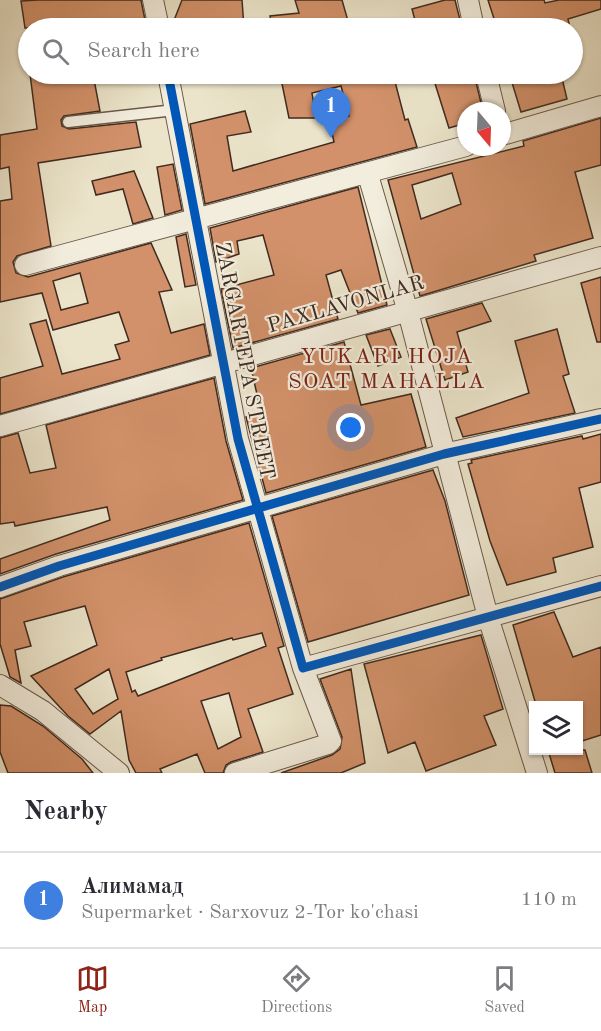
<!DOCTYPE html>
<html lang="en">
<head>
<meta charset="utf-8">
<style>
	:root { --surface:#fff; --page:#f7f7f7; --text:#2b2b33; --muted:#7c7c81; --line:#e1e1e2; --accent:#8f2418 }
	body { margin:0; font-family:"Old Standard TT",serif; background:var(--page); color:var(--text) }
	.controls { position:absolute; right:18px; bottom:18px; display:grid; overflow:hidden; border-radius:0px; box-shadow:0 2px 4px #0004 }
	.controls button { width:54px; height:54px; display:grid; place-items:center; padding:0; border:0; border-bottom:2px solid var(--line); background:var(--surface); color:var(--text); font:30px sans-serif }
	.compass { position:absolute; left:457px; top:102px; width:54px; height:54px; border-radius:50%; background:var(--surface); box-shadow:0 2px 4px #0004; rotate:161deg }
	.you { position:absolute; left:351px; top:428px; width:21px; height:21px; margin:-15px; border:4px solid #fff; border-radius:50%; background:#1a73e8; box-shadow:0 0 0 9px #1a73e833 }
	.badge { display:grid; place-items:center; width:39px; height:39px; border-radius:50%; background:var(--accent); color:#fff; font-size:20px; font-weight:700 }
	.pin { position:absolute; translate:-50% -50px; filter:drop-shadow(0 2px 3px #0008) }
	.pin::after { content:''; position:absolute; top:32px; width:21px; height:18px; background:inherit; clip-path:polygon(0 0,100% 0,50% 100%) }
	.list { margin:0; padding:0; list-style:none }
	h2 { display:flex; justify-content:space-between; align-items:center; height:78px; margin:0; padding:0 24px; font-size:26px }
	h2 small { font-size:20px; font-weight:400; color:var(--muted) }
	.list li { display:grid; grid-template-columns:39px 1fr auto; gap:18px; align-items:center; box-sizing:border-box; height:96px; padding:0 24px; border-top:2px solid var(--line) }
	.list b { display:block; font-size:22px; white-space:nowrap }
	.list p { margin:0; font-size:20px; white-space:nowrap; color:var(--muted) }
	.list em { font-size:20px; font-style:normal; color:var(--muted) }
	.icon { flex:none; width:33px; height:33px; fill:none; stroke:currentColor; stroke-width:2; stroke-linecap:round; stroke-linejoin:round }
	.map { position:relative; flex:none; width:601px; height:773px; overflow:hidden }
	.search { position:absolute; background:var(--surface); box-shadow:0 2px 4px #0004; left:18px; right:18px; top:18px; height:66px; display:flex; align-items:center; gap:15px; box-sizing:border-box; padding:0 21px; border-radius:33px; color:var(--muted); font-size:22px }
	.sheet { height:174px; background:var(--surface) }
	nav { display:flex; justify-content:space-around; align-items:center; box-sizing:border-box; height:84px; border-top:2px solid var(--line); background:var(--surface); font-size:16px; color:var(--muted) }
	nav a { display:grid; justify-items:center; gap:3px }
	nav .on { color:var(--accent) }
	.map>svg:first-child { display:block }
</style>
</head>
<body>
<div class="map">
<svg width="601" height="773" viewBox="0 0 601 773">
	<rect width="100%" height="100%" fill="#ebe4ca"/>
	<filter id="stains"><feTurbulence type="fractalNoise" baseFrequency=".00333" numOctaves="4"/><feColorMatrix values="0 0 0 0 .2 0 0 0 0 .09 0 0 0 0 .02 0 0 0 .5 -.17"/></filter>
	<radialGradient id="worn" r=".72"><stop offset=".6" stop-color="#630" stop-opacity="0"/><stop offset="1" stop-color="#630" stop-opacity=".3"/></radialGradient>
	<path fill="#d2916a" stroke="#402b20" stroke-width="1.5" fill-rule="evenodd" d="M 38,0 L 141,0 L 146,25 L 25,28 L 21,1 Z
		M 182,0 L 242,0 L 244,28 L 171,28 Z
		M 295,0 L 342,0 L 350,28 L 272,28 L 270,16 L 299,13 Z
		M 445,0 L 455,0 L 462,28 L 417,28 L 412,9 Z
		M 488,0 L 544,0 L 545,3 L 559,0 L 601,0 L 601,9 L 568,19 L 570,28 L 497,28 Z
		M 30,74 L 93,74 L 100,111 L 64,116 L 61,120 L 62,126 L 69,129 L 136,122 L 141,147 L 38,163 L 51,246 L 17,256 L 13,262 L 16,273 L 28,277 L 151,243 L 172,290 L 159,292 L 171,333 L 204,324 L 210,355 L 0,414 L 0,378 L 43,366 L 30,324 L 46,320 L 62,374 L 120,359 L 115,345 L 129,341 L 119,312 L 53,330 L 42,293 L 0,302 L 0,201 L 12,199 L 9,167 L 0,169 L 0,135 L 37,129 ZM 80,273 L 88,303 L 61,310 L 53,281 Z
		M 280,74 L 393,74 L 405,120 L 408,119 L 417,147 L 205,204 L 190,124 L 245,111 L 251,132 L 227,136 L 233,171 L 334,142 L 330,123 L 349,116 L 341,86 L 312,93 L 316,118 L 289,118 Z
		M 432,74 L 474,74 L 483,111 L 466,111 L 466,123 L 449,128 Z
		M 517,74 L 561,74 L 567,99 L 521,112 L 510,76 Z
		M 601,118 L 601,165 L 575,172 L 593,238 L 534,255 L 536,261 L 420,296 L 388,180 L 524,146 L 523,141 ZM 452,173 L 461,204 L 421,219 L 412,185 Z
		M 173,164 L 182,210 L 165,215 L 157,167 Z
		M 134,171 L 153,218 L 133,224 L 123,189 L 96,195 L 92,181 Z
		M 358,187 L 387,305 L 358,313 L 341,270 L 326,275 L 338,319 L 233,348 L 221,289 L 274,275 L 263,235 L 237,241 L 239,254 L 216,262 L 210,228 Z
		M 186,234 L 196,285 L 185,287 L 176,237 Z
		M 601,277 L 601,342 L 597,342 L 581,283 Z
		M 482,303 L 491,321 L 457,332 L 468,372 L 445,380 L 426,319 Z
		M 390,329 L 401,357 L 378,366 L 366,335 Z
		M 557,329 L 569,374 L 563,376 L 575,413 L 463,437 L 456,418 L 529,393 L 515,341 Z
		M 344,342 L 361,405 L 411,394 L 426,447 L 266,493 L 246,417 L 261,412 L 251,368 Z
		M 214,378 L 226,441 L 243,500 L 56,554 L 0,574 L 0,559 L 110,520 L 107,507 L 15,526 L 14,522 L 0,524 L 0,438 L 18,433 L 30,473 L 56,468 L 46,425 Z
		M 601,434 L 601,482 L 579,488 L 593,547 L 553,558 L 556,572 L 507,585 L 490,541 L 468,464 L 472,463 L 471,460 L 582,436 L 583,439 Z
		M 433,470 L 445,501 L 469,595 L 308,642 L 272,516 Z
		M 249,523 L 284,646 L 278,648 L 293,694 L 248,709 L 263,752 L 231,762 L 226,765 L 223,773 L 205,773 L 197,754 L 160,769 L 162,773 L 136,773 L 129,760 L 121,711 L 90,734 L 68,716 L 31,676 L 97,645 L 85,606 L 24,622 L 31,646 L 15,650 L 21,683 L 10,677 L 0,644 L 0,599 L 63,577 ZM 262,633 L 266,646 L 138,696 L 135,690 L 132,692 L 126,672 L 162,660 L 161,658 L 232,638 L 233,640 ZM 109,669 L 118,699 L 93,714 L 75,689 ZM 229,693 L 241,737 L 218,749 L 201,701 Z
		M 554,612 L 573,657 L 601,647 L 601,735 L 579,742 L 579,705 L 536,705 L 513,625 Z
		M 481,635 L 503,709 L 484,716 L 496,745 L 426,771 L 415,742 L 388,753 L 364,664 Z
		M 351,669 L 365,763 L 341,773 L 281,773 L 332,755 L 340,749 L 342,737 L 320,679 Z
		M 0,705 L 11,706 L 43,726 L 82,759 L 93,773 L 8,773 L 0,752 Z
		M 548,750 L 585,750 L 592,773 L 555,773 Z"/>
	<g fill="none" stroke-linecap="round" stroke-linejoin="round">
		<defs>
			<path id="service" d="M 68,122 L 175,110"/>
			<path id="minor" d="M 153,0 L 159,28
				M 468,0 L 474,28
				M 168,74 L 238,439 L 303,668 L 601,586
				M 486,74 L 495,111
				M 502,135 L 601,106
				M 368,175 L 408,312 L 488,617 L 537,773
				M 25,265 L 466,146
				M 0,426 L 601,257
				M 0,587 L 59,566 L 444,454 L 601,419
				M 0,685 L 43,711 L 119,773
				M 235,773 L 328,744 L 331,741 L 303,668"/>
		</defs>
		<use href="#service" stroke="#6b594a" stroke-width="13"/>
		<use href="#minor" stroke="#6b594a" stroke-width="22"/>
		<use href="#service" stroke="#f2eddd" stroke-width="10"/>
		<use href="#minor" stroke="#f2eddd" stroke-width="20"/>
		<defs>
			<path id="cycleway" d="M 168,74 L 238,439 L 303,668 L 601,586
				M 0,587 L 59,566 L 444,454 L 601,419"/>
		</defs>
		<use href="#cycleway" stroke="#f2eddd" stroke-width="13"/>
		<use href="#cycleway" stroke="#0057b8" stroke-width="9"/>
	</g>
	<g text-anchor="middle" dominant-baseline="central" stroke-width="4.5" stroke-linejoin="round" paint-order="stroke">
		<g font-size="21" fill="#402b20" stroke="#f2eddd">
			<text transform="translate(346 305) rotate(-16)">PAXLAVONLAR</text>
			<text transform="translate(244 361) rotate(79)">ZARGARTEPA STREET</text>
		</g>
		<g font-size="22" letter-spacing="1.5" fill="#7a1f14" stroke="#f2eddd">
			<text x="387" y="357">YUKARI HOJA<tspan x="387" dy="25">SOAT MAHALLA</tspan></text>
		</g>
	</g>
	<rect width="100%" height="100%" filter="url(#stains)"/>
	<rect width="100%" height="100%" fill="url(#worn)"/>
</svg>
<div class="controls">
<button><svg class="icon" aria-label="layers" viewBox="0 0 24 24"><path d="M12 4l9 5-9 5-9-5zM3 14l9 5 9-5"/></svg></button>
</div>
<svg class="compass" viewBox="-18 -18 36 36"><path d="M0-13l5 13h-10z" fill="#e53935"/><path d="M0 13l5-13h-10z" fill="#7c7c81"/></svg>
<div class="you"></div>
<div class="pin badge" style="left:331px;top:138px;background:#3f7fe0">1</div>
<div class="search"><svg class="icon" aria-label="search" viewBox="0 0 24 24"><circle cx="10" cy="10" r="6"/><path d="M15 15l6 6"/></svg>Search here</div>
</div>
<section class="sheet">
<h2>Nearby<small></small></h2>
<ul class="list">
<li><span class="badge" style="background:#3f7fe0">1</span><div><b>Алимамад</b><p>Supermarket · Sarxovuz 2-Tor ko'chasi</p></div><em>110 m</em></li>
</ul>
</section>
<nav>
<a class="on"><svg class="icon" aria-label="map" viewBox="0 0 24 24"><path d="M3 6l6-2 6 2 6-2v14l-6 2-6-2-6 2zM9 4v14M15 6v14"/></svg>Map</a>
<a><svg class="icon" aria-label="directions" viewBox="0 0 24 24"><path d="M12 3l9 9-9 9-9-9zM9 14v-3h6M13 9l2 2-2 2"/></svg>Directions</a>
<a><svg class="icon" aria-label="saved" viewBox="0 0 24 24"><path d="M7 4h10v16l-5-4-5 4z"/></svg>Saved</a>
</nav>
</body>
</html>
